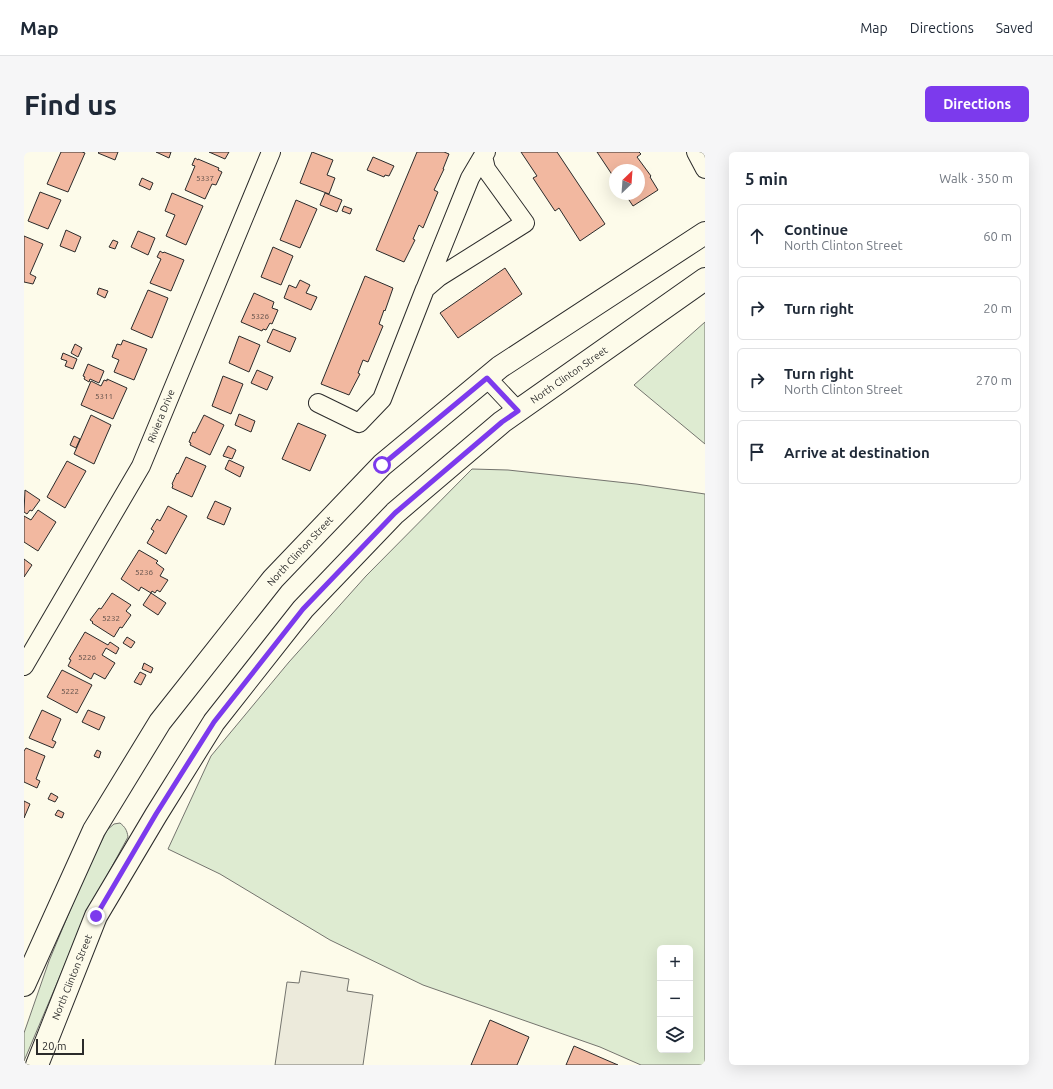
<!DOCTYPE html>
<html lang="en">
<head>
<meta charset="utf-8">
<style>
	:root { --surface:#fff; --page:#f6f6f7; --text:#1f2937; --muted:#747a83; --line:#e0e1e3; --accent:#7c3aed }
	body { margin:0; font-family:Ubuntu,sans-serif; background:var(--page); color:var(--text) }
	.controls { position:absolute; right:12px; bottom:12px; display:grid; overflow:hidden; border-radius:6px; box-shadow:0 4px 16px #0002 }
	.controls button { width:36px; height:36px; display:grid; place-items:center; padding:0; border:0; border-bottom:1px solid var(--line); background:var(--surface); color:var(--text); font:20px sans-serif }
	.compass { position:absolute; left:585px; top:12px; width:36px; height:36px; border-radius:50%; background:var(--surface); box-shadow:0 4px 16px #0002; rotate:25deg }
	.scale { position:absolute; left:12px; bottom:10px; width:48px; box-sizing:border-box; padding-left:4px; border:2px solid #2b2b2b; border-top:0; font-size:11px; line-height:14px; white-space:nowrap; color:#2b2b2b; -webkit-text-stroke:3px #fdfbea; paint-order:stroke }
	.stop { position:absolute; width:12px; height:12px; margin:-9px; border:3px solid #7c3aed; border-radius:50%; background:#fff }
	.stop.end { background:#7c3aed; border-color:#fff; box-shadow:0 1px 4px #0008 }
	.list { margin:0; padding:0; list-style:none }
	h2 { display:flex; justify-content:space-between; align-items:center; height:52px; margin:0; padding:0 16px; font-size:17px }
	h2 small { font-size:13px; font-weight:400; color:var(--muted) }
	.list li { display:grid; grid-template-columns:26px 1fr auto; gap:12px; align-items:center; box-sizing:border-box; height:64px; margin:0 8px 8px; padding:0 8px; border:1px solid var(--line); border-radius:6px }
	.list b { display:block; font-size:15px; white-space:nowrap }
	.list p { margin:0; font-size:13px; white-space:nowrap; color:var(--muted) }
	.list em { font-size:13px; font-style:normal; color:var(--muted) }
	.icon { flex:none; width:22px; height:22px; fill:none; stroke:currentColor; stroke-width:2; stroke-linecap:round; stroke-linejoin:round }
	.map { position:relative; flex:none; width:681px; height:913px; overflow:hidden; border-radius:6px }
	header { display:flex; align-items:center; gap:24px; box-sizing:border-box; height:56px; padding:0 20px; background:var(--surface); border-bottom:1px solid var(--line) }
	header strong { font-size:19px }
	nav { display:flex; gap:22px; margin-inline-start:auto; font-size:14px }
	.intro { display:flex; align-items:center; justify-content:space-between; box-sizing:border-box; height:96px; padding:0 24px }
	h1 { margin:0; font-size:28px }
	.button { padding:10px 18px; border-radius:6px; background:var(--accent); color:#fff; font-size:14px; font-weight:700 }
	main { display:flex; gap:24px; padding:0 24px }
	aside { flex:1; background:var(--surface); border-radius:6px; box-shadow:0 4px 16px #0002 }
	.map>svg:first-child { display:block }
</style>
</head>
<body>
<header>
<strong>Map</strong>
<nav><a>Map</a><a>Directions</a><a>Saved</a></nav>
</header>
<div class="intro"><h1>Find us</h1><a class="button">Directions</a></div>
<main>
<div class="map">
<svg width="681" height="913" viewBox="0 0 681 913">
	<rect width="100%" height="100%" fill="#fdfbea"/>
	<path fill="#deebd1" stroke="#74746e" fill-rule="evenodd" d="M 681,170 L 681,292 L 610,233 Z
		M 448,317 L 484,318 L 612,332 L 681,342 L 681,913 L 617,913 L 576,895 L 399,833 L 306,788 L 196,722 L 144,697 L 187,604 L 265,510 L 342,424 ZM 636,796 L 666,796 L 666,898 L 636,898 Z
		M 96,671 C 101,675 103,678 104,685 L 74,740 L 47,798 L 0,909 L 0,881 L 25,809 L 62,720 L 83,678 L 90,672 Z"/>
	<path fill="#eceadb" stroke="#74746e" d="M 277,819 L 325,827 L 323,839 L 349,843 L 339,913 L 251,913 L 263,830 L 275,831 Z"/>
	<path fill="#f2b8a0" stroke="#2b2b2b" d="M 37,0 L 58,0 L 61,1 L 44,40 L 23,32 Z
		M 75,0 L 94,0 L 91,8 L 74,1 Z
		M 132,0 L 147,0 L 145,6 Z
		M 185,0 L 205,0 L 201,7 Z
		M 288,0 L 309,8 L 303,23 L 311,26 L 305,42 L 276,31 Z
		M 393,0 L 420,0 L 425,2 L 419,17 L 420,17 L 410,38 L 414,40 L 399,76 L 395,73 L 389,87 L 391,88 L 380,110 L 352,98 Z
		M 497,0 L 533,0 L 581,72 L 556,89 L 535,56 L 531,59 L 509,26 L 513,24 Z
		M 573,0 L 615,0 L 617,2 L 613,5 L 627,24 L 626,25 L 634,38 L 609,54 L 601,42 L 615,42 L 615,18 L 591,18 L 591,27 Z
		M 349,5 L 370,14 L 365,24 L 361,23 L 360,25 L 343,18 Z
		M 171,6 L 174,8 L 174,7 L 195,16 L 194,18 L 198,20 L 192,33 L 188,32 L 181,47 L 161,38 L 171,14 L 168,13 Z
		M 118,26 L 129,31 L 126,38 L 115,33 Z
		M 16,40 L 37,48 L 24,77 L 4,69 Z
		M 148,41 L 179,54 L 162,93 L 142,84 L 151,63 L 141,59 Z
		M 301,41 L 318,48 L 313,60 L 296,53 Z
		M 272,48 L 293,57 L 276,96 L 256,88 Z
		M 320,54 L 328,57 L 326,62 L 318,59 Z
		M 42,78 L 57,85 L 51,100 L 36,94 Z
		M 114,79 L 131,86 L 124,103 L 107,95 Z
		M 0,84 L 19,92 L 6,122 L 12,125 L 9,132 L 0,130 Z
		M 89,88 L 94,90 L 91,97 L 85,95 Z
		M 249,95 L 269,104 L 257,133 L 237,125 Z
		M 136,99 L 139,101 L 140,100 L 160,108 L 147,139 L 126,131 L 137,107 L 133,105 Z
		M 481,116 L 498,142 L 434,186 L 416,161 Z
		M 341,124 L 369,136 L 361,159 L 360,158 L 355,172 L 359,174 L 344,210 L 339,208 L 334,221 L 336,222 L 325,243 L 297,232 Z
		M 276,128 L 286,133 L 282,141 L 293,145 L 287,158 L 260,146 L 265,133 L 272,136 Z
		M 75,136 L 84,139 L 81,146 L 73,142 Z
		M 124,138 L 144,146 L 128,186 L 107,177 Z
		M 230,141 L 250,150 L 248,156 L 254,158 L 248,172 L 246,171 L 242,178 L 239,177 L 238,179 L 217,170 Z
		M 249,177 L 272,186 L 266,200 L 243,190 Z
		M 215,184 L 236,193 L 225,220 L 205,211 Z
		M 99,188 L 123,197 L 110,228 L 90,220 L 95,208 L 88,205 L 93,192 L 97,193 Z
		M 51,192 L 58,196 L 54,205 L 47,201 Z
		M 39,201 L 53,207 L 49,217 L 41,214 L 43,209 L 37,207 Z
		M 64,212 L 80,219 L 75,231 L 66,227 L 65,230 L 60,227 L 61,225 L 59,224 Z
		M 233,218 L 249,225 L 243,238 L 227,231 Z
		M 199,224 L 219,232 L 207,262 L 188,254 Z
		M 83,227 L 103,236 L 89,267 L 57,253 L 67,229 L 77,234 L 80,228 L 83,229 Z
		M 215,262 L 231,269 L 227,280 L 211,273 Z
		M 67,263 L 87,273 L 70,312 L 50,302 Z
		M 180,263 L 200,273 L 186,303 L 166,293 L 167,291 L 165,290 L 169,280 L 171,281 Z
		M 274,271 L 302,283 L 286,319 L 258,307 Z
		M 50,284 L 56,287 L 52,296 L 46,293 Z
		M 204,294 L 212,298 L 208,307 L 199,304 Z
		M 162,305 L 182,314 L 168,345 L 148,336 L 149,333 L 148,332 L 153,321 L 154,322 Z
		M 205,308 L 220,315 L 216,325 L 201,317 Z
		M 43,309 L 62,319 L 41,356 L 23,345 Z
		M 1,338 L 16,348 L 8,359 L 6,358 L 3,362 L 0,360 Z
		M 191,349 L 207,356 L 200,373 L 183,366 Z
		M 144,354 L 163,364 L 142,402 L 123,391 L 130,379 L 127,377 L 133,367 L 136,369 Z
		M 14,358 L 32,370 L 14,399 L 0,390 L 0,364 L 7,368 Z
		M 115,398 L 134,409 L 132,411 L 140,417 L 136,424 L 144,428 L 136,440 L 133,438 L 131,441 L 128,439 L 127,441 L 117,435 L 115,439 L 97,427 Z
		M 0,407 L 8,413 L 0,425 Z
		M 88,441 L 107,453 L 102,459 L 107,463 L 98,476 L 96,475 L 90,485 L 68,471 L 69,470 L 66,468 L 75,456 L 77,457 Z
		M 127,441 L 142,451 L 134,463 L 119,453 Z
		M 61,480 L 84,493 L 86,490 L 95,496 L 92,502 L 82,496 L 78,503 L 91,511 L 81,527 L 70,521 L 67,527 L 44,514 L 47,508 L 45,507 Z
		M 103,485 L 111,490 L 107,496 L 99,491 Z
		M 120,511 L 129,516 L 127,521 L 118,517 Z
		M 38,518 L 68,533 L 53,561 L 23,545 Z
		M 116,520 L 122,523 L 117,533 L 110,530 Z
		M 18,558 L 37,567 L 28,588 L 32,590 L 29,596 L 5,586 Z
		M 64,558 L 81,565 L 75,578 L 58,570 Z
		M 2,596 L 21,604 L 12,627 L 16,629 L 13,636 L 0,630 L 0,599 Z
		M 73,598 L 77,600 L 75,606 L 70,604 Z
		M 27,641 L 34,645 L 31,650 L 24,647 Z
		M 0,649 L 6,652 L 0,666 Z
		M 34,658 L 40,661 L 38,666 L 31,663 Z
		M 466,868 L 505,885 L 493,913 L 447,913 Z
		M 550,894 L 594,913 L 542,913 Z"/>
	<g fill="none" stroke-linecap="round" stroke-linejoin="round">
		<defs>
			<path id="minor" d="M 672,0 L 681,17
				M 402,135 L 446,26 L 459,4
				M 463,226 L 494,259
				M 294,251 L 335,271 L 358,247 L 401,137 L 415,125 L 501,71 L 462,17 L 459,4 L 462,0
				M 0,514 L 117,314 L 247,0"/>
			<path id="major" d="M 0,833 L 70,678 L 136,570 L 249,427 L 358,313 L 476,215 L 681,81
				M 13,913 L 72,764 L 132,663 L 190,570 L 279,457 L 371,361 L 478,270 L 681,127"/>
		</defs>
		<use href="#minor" stroke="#2b2b2b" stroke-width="20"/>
		<use href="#major" stroke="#2b2b2b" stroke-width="24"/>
		<use href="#minor" stroke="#fdfbea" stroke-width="18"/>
		<use href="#major" stroke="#fdfbea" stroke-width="22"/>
	</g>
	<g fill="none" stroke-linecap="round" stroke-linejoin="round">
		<path stroke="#7c3aed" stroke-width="5" d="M 72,764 L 132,662 L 190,570 L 279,457 L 371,361 L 478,270 L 494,259 L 463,226 L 358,313"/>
	</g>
	<g text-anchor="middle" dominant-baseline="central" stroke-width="3" stroke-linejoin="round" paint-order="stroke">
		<g font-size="8" fill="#5d4e48">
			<text x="181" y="26">5337</text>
			<text x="236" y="164">5326</text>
			<text x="80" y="244">5311</text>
			<text x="120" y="420">5236</text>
			<text x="87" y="466">5232</text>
			<text x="63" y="505">5226</text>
			<text x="46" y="539">5222</text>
		</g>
		<g font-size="10" fill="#2b2b2b" stroke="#fdfbea">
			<text transform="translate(545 223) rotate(-35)">North Clinton Street</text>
			<text transform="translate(137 264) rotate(-68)">Riviera Drive</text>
			<text transform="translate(276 399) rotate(-47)">North Clinton Street</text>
			<text transform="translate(48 825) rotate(-68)">North Clinton Street</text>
		</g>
	</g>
</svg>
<div class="controls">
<button>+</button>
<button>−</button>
<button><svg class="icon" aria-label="layers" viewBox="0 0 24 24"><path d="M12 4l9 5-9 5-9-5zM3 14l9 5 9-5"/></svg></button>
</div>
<svg class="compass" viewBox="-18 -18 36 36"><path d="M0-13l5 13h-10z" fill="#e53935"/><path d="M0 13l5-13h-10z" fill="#747a83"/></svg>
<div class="scale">20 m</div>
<div class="stop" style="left:358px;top:313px"></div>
<div class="stop end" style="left:72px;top:764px"></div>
</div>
<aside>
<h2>5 min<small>Walk · 350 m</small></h2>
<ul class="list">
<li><svg class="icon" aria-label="ahead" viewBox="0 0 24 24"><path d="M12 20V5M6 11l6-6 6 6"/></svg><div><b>Continue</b><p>North Clinton Street</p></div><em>60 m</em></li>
<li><svg class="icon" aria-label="right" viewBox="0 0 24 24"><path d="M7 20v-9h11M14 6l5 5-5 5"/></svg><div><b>Turn right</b></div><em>20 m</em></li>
<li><svg class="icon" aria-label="right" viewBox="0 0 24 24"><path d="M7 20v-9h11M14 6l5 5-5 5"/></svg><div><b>Turn right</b><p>North Clinton Street</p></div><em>270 m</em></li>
<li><svg class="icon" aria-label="arrive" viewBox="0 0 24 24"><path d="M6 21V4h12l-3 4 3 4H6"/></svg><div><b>Arrive at destination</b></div></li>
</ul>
</aside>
</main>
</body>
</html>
